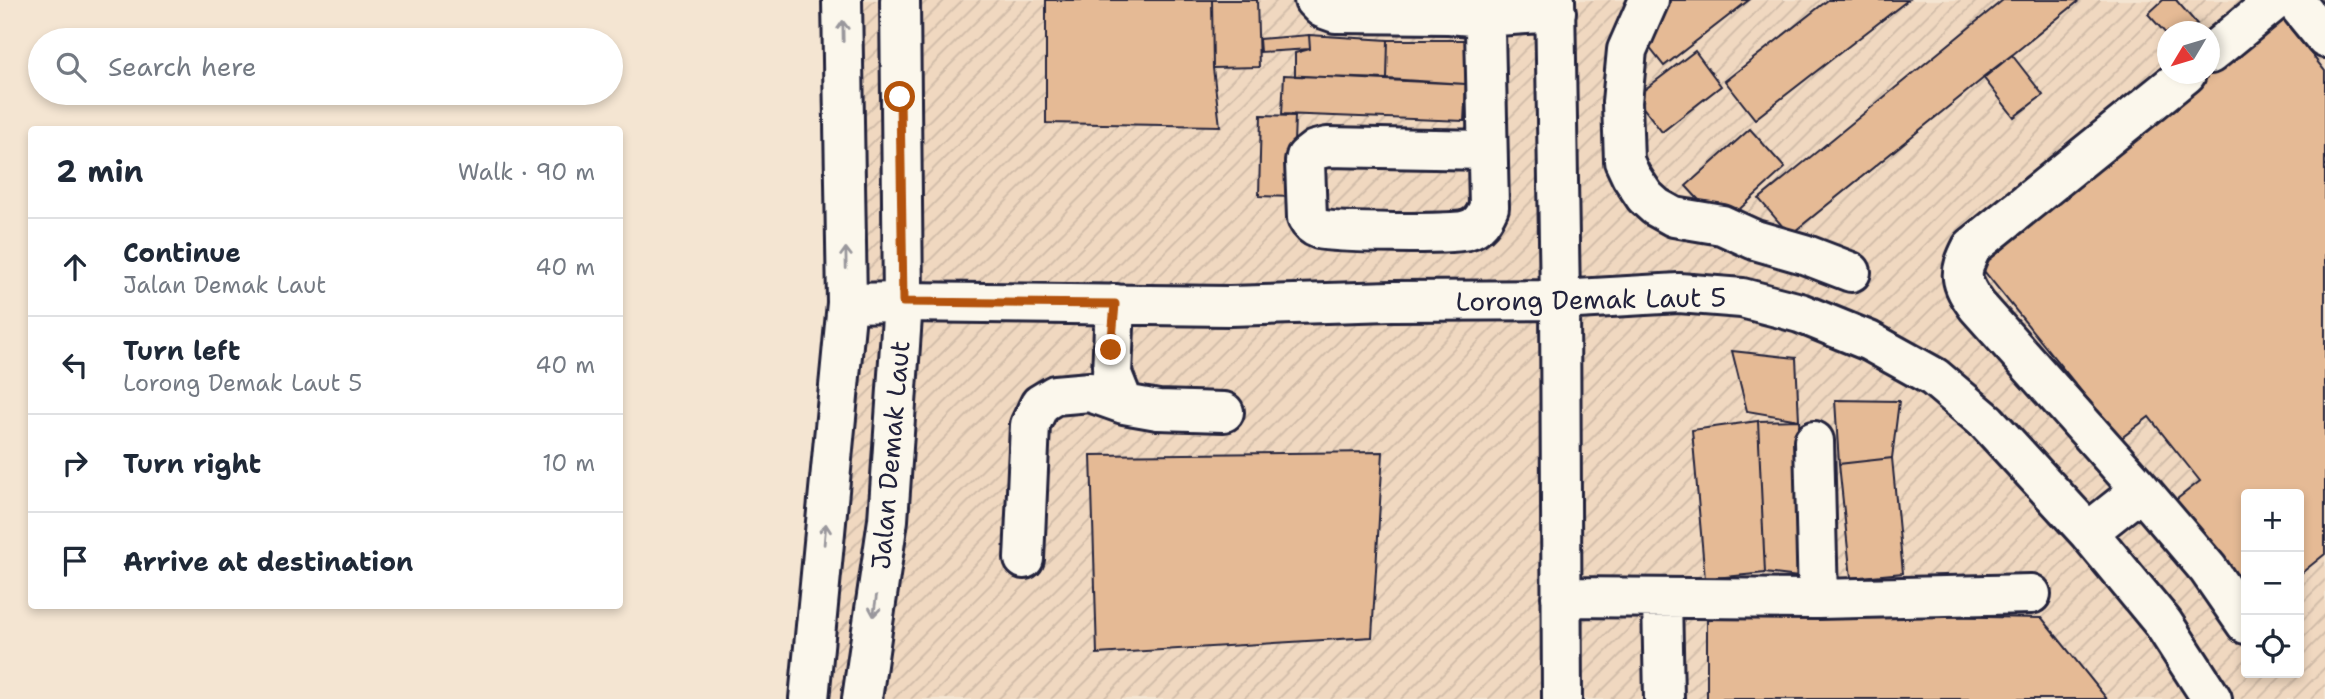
<!DOCTYPE html>
<html lang="en">
<head>
<meta charset="utf-8">
<style>
	:root { --surface:#fff; --page:#f6f6f7; --text:#1f2937; --muted:#747a83; --line:#e0e1e3 }
	body { margin:0; font-family:"Shantell Sans",sans-serif; background:var(--page); color:var(--text) }
	.controls { position:absolute; right:21px; bottom:21px; display:grid; overflow:hidden; border-radius:7px; box-shadow:0 4px 10px #0003 }
	.controls button { width:63px; height:63px; display:grid; place-items:center; padding:0; border:0; border-bottom:2px solid var(--line); background:var(--surface); color:var(--text); font:35px sans-serif }
	.compass { position:absolute; left:2157px; top:21px; width:63px; height:63px; border-radius:50%; background:var(--surface); box-shadow:0 4px 10px #0003; rotate:232deg }
	.stop { position:absolute; width:21px; height:21px; margin:-16px; border:5px solid #b45309; border-radius:50%; background:#fff }
	.stop.end { background:#b45309; border-color:#fff; box-shadow:0 2px 7px #0008 }
	.list { margin:0; padding:0; list-style:none }
	h2 { display:flex; justify-content:space-between; align-items:center; height:91px; margin:0; padding:0 28px; font-size:30px }
	h2 small { font-size:23px; font-weight:400; color:var(--muted) }
	.list li { display:grid; grid-template-columns:46px 1fr auto; gap:21px; align-items:center; box-sizing:border-box; height:98px; padding:0 28px; border-top:2px solid var(--line) }
	.list b { display:block; font-size:26px; white-space:nowrap }
	.list p { margin:0; font-size:23px; white-space:nowrap; color:var(--muted) }
	.list em { font-size:23px; font-style:normal; color:var(--muted) }
	.icon { flex:none; width:38px; height:38px; fill:none; stroke:currentColor; stroke-width:2; stroke-linecap:round; stroke-linejoin:round }
	.map { position:relative; flex:none; width:2325px; height:699px; overflow:hidden }
	.search { position:absolute; background:var(--surface); box-shadow:0 4px 10px #0003; left:28px; top:28px; width:595px; height:77px; display:flex; align-items:center; gap:18px; box-sizing:border-box; padding:0 24px; border-radius:38px; color:var(--muted); font-size:26px }
	.panel { position:absolute; background:var(--surface); box-shadow:0 4px 10px #0003; left:28px; top:126px; width:595px; height:483px; border-radius:7px }
	.map>svg:first-child { display:block }
</style>
</head>
<body>
<div class="map">
<svg width="2325" height="699" viewBox="0 0 2325 699">
	<defs>
		<pattern id="industrial-furrows" width="10" height="10" patternUnits="userSpaceOnUse" patternTransform="scale(1.75)"><rect width="10" height="10" fill="#f0d8c0"/><path d="M-1 1l2-2M0 10L10 0M9 11l2-2" fill="none" stroke="#ceb9a6"/></pattern>
	</defs>
	<rect width="100%" height="100%" fill="#f4e5d2"/>
	<filter id="ink" filterUnits="userSpaceOnUse"><feTurbulence type="fractalNoise" baseFrequency=".0143" numOctaves="2"/><feDisplacementMap in="SourceGraphic" scale="14" xChannelSelector="R" yChannelSelector="G"/><feConvolveMatrix kernelMatrix="1 2 1 2 8 2 1 2 1" color-interpolation-filters="sRGB"/></filter>
	<g filter="url(#ink)">
		<path fill="url(#industrial-furrows)" fill-rule="evenodd" d="M 856,0 L 2325,0 L 2325,699 L 802,699 ZM 2168,32 L 2210,32 L 2210,74 L 2168,74 ZM 2246,494 L 2299,494 L 2299,673 L 2246,673 Z"/>
		<path fill="#e5ba95" stroke="#22223b" stroke-width="2" d="M 1046,0 L 1212,0 L 1213,68 L 1220,126 L 1046,123 Z
			M 1212,0 L 1257,0 L 1259,67 L 1213,68 Z
			M 1660,0 L 1749,0 L 1664,66 L 1630,23 Z
			M 1828,0 L 1908,0 L 1755,119 L 1725,81 Z
			M 2003,0 L 2080,0 L 1790,235 L 1759,199 Z
			M 2163,0 L 2176,0 L 2197,24 L 2189,32 L 2168,32 L 2168,36 L 2148,14 Z
			M 2279,14 L 2325,71 L 2325,554 L 2299,575 L 2299,494 L 2246,494 L 2246,595 L 2172,503 L 2200,481 L 2149,417 L 2120,439 L 1975,260 L 2206,74 L 2210,74 L 2210,71 Z
			M 1309,35 L 1388,40 L 1387,79 L 1295,76 L 1295,53 L 1310,49 Z
			M 1309,35 L 1310,49 L 1260,52 L 1259,39 Z
			M 1388,40 L 1468,40 L 1466,84 L 1387,79 Z
			M 1695,51 L 1721,86 L 1662,132 L 1635,97 Z
			M 2012,55 L 2043,95 L 2014,117 L 1983,77 Z
			M 1284,75 L 1466,84 L 1464,121 L 1282,114 Z
			M 1261,115 L 1295,116 L 1292,197 L 1259,196 Z
			M 1750,129 L 1785,168 L 1722,225 L 1686,186 Z
			M 1732,351 L 1796,358 L 1799,420 L 1747,411 Z
			M 1835,400 L 1899,401 L 1892,458 L 1839,464 Z
			M 1799,420 L 1807,578 L 1765,573 L 1758,421 Z
			M 1758,421 L 1765,573 L 1705,579 L 1692,430 Z
			M 1383,452 L 1372,637 L 1097,654 L 1091,455 Z
			M 1892,458 L 1903,573 L 1851,578 L 1839,464 Z
			M 1707,612 L 2042,618 L 2107,699 L 1707,699 Z"/>
		<g fill="none" stroke-linecap="round" stroke-linejoin="round">
			<defs>
				<path id="minor" d="M 1314,0 L 1322,8 L 1336,13 L 1449,14 L 1483,17
					M 1555,0 L 1560,300 L 1562,699
					M 1649,0 L 1627,50 L 1622,102 L 1624,161 L 1631,176 L 1645,197 L 1656,207 L 1674,217 L 1722,225 L 1755,240 L 1804,254 L 1851,272
					M 2294,0 L 2325,38
					M 2210,54 L 2276,0
					M 2186,74 L 1972,247 C 1958,274 1960,282 1977,306 L 2141,490 L 2208,569 L 2246,624
					M 1487,150 L 1327,147 L 1315,150 L 1306,157 L 1305,162 L 1307,218 C 1310,224 1313,227 1319,229 C 1335,233 1453,235 1467,230 C 1479,227 1484,218 1489,207 L 1485,30 L 1483,17 L 1556,12
					M 847,303 L 903,302 L 1229,306 L 1392,301 L 1560,300 L 1679,293 L 1742,298 L 1800,313 L 1869,341 L 1934,377 L 1987,422 L 2088,532 L 2163,623 L 2212,699
					M 1115,304 L 1112,374 L 1124,404 L 1158,410 L 1224,412
					M 1814,441 L 1818,599
					M 2088,532 L 2141,490
					M 1024,559 L 1030,425 L 1040,404 L 1055,395 L 1090,392 L 1124,404
					M 1561,597 L 1818,599 L 2031,594
					M 1662,598 L 1664,699"/>
				<path id="major" d="M 809,699 L 847,303 L 842,0
					M 862,699 L 888,520 L 903,302 L 900,0"/>
			</defs>
			<use href="#minor" stroke="#22223b" stroke-width="44"/>
			<use href="#major" stroke="#22223b" stroke-width="44"/>
			<use href="#minor" stroke="#fbf7ec" stroke-width="38"/>
			<use href="#major" stroke="#fbf7ec" stroke-width="38"/>
		</g>
		<defs><path id="oneway-shaft" d="M-6 0H5M1.5-3L5.5 0L1.5 3" fill="none" stroke-width="1.6" stroke-linecap="round" stroke-linejoin="round" transform="scale(1.75)"/></defs>
		<g stroke="#99979c">
			<use href="#oneway-shaft" transform="translate(843 31) rotate(-91)"/>
			<use href="#oneway-shaft" transform="translate(846 258) rotate(-91)"/>
			<use href="#oneway-shaft" transform="translate(825 534) rotate(-85)"/>
			<use href="#oneway-shaft" transform="translate(875 606) rotate(98)"/>
		</g>
	</g>
	<g fill="none" stroke-linecap="round" stroke-linejoin="round" filter="url(#ink)">
		<path stroke="#b45309" stroke-width="9" d="M 900,97 L 903,302 L 1115,304 L 1111,350"/>
	</g>
	<g text-anchor="middle" dominant-baseline="central" stroke-width="6" stroke-linejoin="round" paint-order="stroke">
		<g font-size="26" fill="#22223b" stroke="#fbf7ec">
			<text transform="translate(1591 299) rotate(-1)">Lorong Demak Laut 5</text>
			<text transform="translate(890 455) rotate(-85)">Jalan Demak Laut</text>
		</g>
	</g>
</svg>
<div class="controls">
<button>+</button>
<button>−</button>
<button><svg class="icon" aria-label="locate" viewBox="0 0 24 24"><circle cx="12" cy="12" r="6"/><path d="M12 2v4M12 18v4M2 12h4M18 12h4"/></svg></button>
</div>
<svg class="compass" viewBox="-18 -18 36 36"><path d="M0-13l5 13h-10z" fill="#e53935"/><path d="M0 13l5-13h-10z" fill="#747a83"/></svg>
<div class="stop" style="left:900px;top:97px"></div>
<div class="stop end" style="left:1111px;top:350px"></div>
<div class="search"><svg class="icon" aria-label="search" viewBox="0 0 24 24"><circle cx="10" cy="10" r="6"/><path d="M15 15l6 6"/></svg>Search here</div>
<section class="panel">
<h2>2 min<small>Walk · 90 m</small></h2>
<ul class="list">
<li><svg class="icon" aria-label="ahead" viewBox="0 0 24 24"><path d="M12 20V5M6 11l6-6 6 6"/></svg><div><b>Continue</b><p>Jalan Demak Laut</p></div><em>40 m</em></li>
<li><svg class="icon" aria-label="left" viewBox="0 0 24 24"><path d="M17 20v-9H6M10 6l-5 5 5 5"/></svg><div><b>Turn left</b><p>Lorong Demak Laut 5</p></div><em>40 m</em></li>
<li><svg class="icon" aria-label="right" viewBox="0 0 24 24"><path d="M7 20v-9h11M14 6l5 5-5 5"/></svg><div><b>Turn right</b></div><em>10 m</em></li>
<li><svg class="icon" aria-label="arrive" viewBox="0 0 24 24"><path d="M6 21V4h12l-3 4 3 4H6"/></svg><div><b>Arrive at destination</b></div></li>
</ul>
</section>
</div>
</body>
</html>
